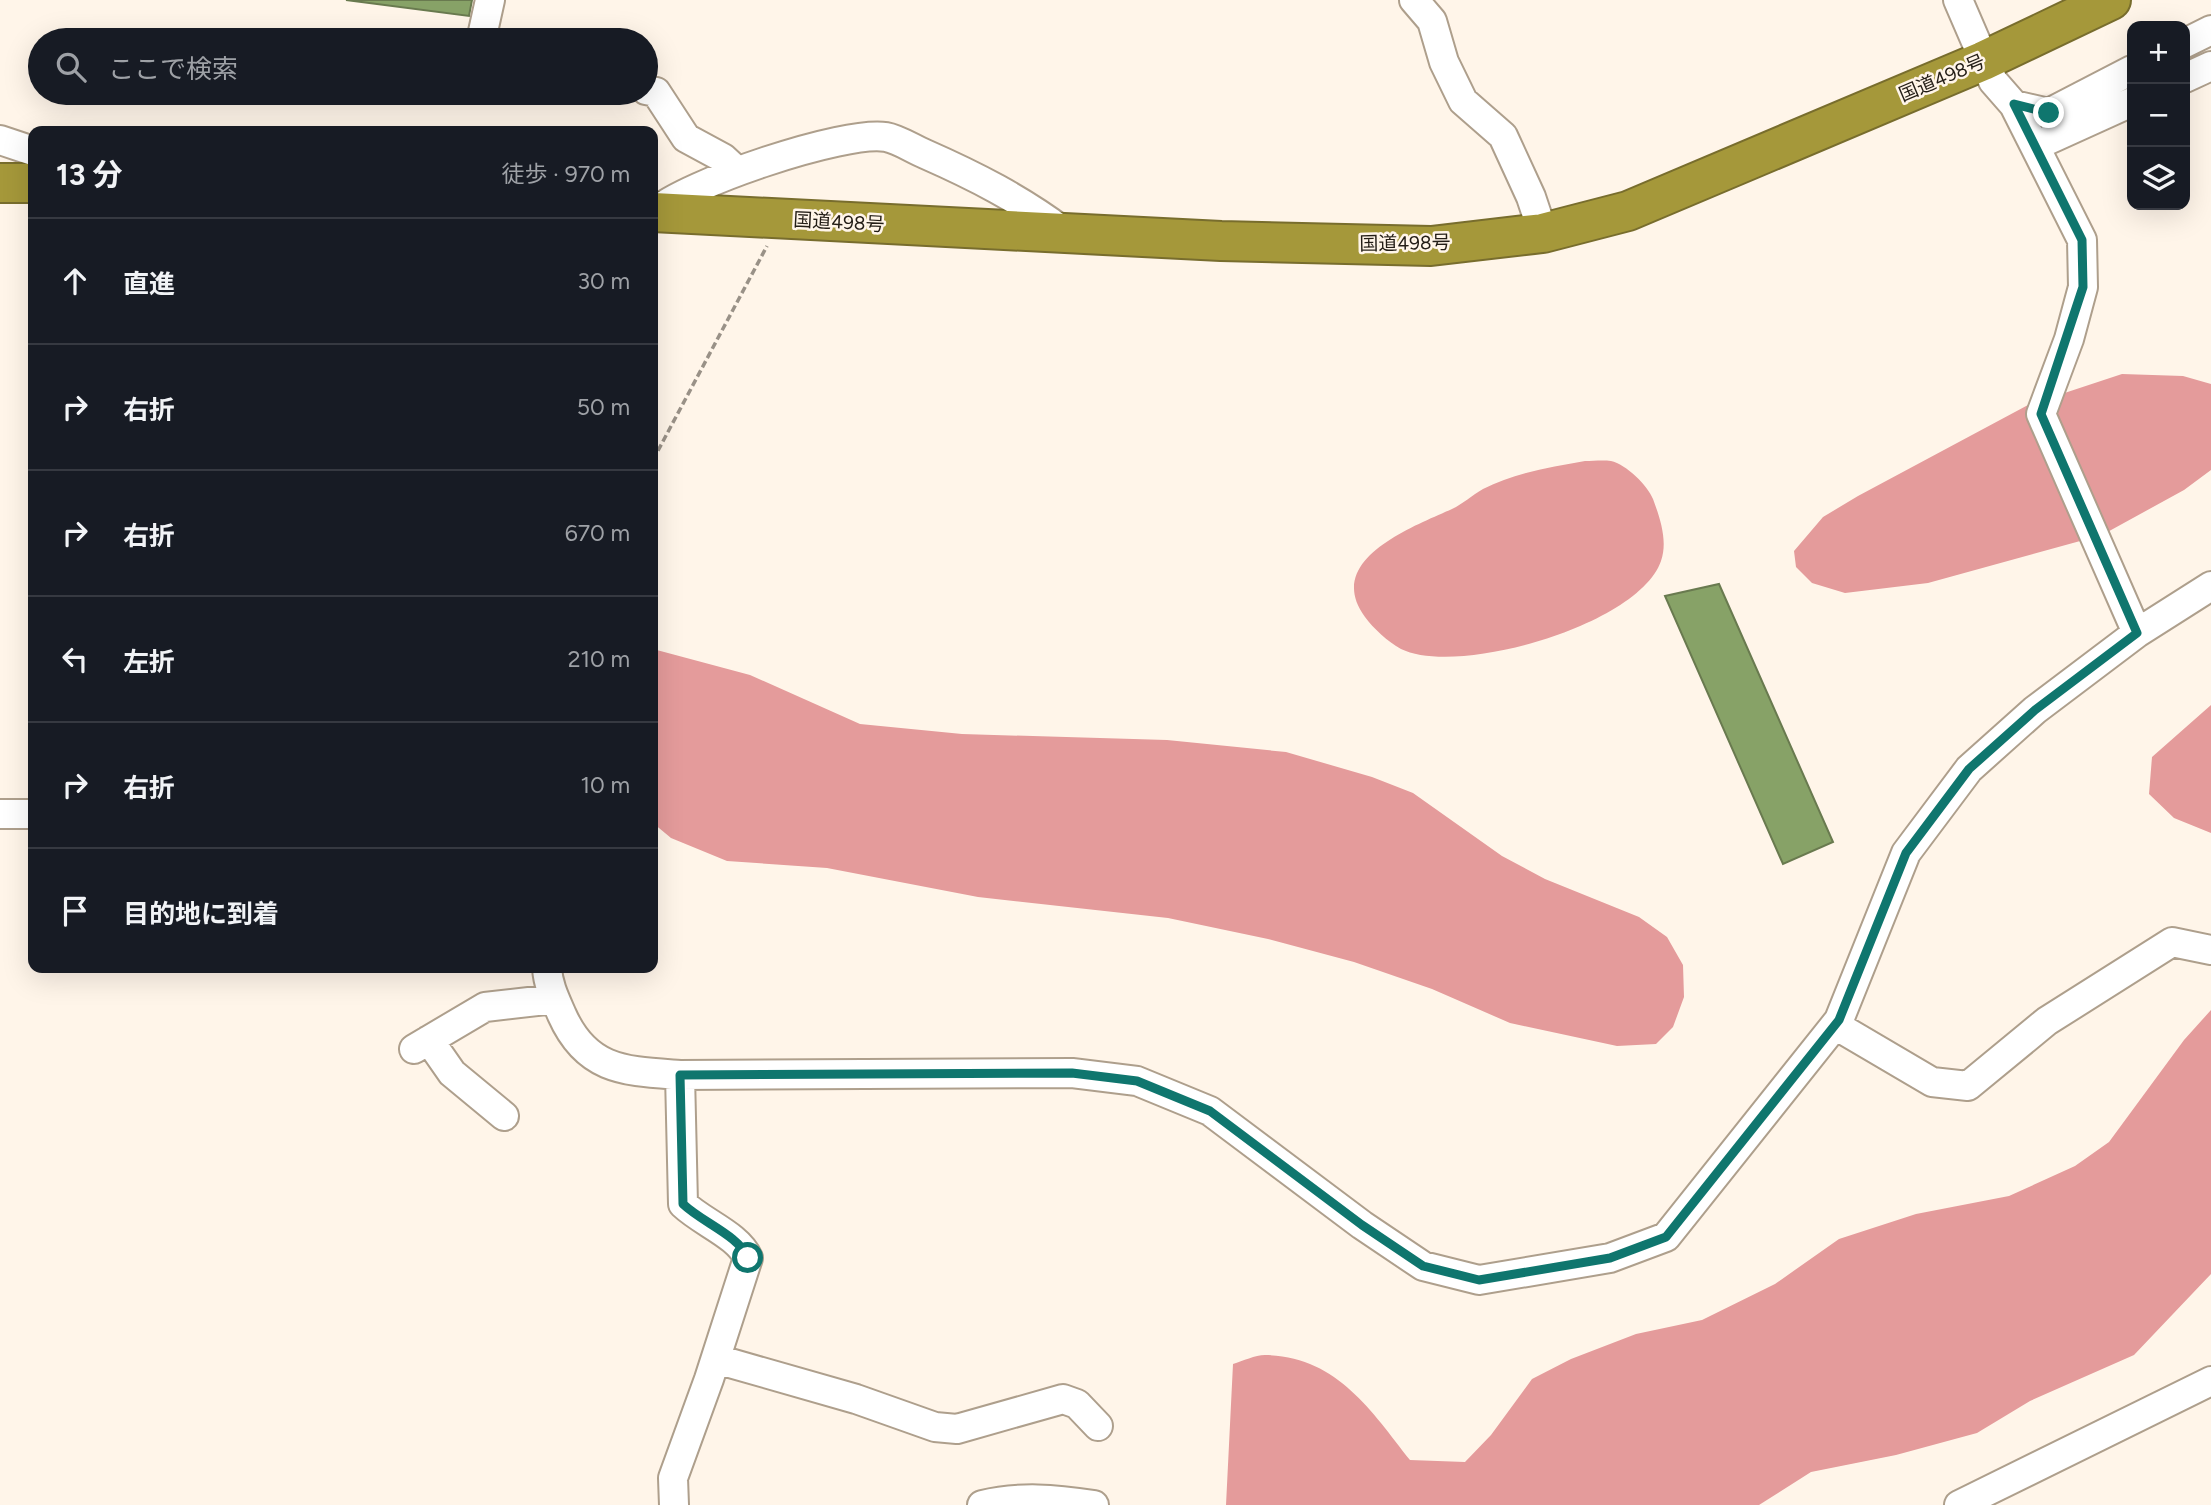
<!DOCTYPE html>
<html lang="ja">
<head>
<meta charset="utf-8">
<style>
	:root { --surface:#171b24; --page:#242831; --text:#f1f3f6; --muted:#9ea1a6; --line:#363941 }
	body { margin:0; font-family:Figtree,"Noto Sans JP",sans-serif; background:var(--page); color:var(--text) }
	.controls { position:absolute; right:21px; top:21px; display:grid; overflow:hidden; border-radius:14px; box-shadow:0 7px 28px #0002 }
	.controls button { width:63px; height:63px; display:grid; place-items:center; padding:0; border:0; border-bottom:2px solid var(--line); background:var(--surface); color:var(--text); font:35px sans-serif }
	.stop { position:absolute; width:21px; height:21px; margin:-16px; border:5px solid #0f766e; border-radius:50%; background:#fff }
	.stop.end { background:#0f766e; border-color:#fff; box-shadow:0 2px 7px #0008 }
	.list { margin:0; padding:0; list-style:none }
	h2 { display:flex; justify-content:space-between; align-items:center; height:91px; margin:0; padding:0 28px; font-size:30px }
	h2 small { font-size:23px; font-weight:400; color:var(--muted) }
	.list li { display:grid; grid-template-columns:46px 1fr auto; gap:21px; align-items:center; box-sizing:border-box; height:126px; padding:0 28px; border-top:2px solid var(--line) }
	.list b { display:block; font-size:26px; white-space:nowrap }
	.list em { font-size:23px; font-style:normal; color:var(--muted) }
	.icon { flex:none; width:38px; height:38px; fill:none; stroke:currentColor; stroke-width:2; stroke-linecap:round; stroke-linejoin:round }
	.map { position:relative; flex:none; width:2211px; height:1505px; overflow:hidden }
	.search { position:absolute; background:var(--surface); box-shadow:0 7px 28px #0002; left:28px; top:28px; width:630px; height:77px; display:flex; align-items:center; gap:18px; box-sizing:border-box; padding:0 24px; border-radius:38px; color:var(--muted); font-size:26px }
	.panel { position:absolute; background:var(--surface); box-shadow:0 7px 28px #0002; left:28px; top:126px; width:630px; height:847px; border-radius:14px }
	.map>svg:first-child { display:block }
</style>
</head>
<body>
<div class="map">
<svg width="2211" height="1505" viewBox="0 0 2211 1505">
	<rect width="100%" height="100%" fill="#fff5e9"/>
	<path fill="#e49b9b" d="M 2122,374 L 2183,376 L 2211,384 L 2211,470 L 2184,490 L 2102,535 L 1928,583 L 1845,593 L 1812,583 L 1796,567 L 1794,551 L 1823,517 L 1858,496 L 2028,405 Z
		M 1585,461 C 1593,461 1603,460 1611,461 C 1626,464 1648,486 1653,499 C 1660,518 1668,541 1661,561 C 1639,625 1458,677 1401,649 C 1388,642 1373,628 1365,617 C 1323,560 1412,527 1452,509 C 1463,504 1472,495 1483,489 C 1514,473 1551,467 1585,461 Z
		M 653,649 L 750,675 L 860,724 L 962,734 L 1167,740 L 1286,752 L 1372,777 L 1413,793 L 1502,856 L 1545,879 L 1639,917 L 1667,937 L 1683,965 L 1684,997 L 1673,1027 L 1656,1044 L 1617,1046 L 1510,1023 L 1432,989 L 1354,962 L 1268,939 L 1168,918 L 978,897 L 827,868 L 727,861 L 671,838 L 653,823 Z
		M 2211,705 L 2211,833 L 2174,818 L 2149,794 L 2152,757 Z
		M 2211,1010 L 2211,1274 L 2134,1355 L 2030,1401 L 1977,1433 L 1896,1455 L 1811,1472 L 1759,1505 L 1226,1505 L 1233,1364 C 1243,1361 1255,1355 1265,1355 C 1336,1356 1371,1410 1410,1460 L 1465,1462 L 1491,1435 L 1532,1379 L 1571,1359 L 1636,1334 L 1702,1320 L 1775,1284 L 1839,1239 L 1916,1214 L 2009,1196 L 2075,1166 L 2109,1142 L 2184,1040 Z"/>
	<path fill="#87a267" stroke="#697a4f" stroke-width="2" d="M 346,0 L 472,0 L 469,16 Z
		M 1719,584 L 1833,842 L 1783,864 L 1665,596 Z"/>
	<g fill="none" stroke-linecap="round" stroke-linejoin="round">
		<defs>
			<path id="minor" d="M 1414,0 L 1432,21 L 1444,62 L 1463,101 L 1503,136 L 1531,197 L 1543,233
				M 1958,0 L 1993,81 L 2014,105 L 2082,240 L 2083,287 L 2069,339 L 2041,414 L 2137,633
				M 489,40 L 482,36 L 490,0
				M 2185,43 L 2211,30
				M 2185,78 L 2211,66
				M 646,90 L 656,92 L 686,138 L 723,158 L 737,171
				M 2014,105 L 2049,113 L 2132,70
				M 0,140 L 33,151
				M 2035,146 L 2132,102
				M 655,212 C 686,184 844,130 886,137 C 898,139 913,149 925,154 C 975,176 1020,199 1064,232
				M 0,814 L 33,814
				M 547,968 C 548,985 555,999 562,1015 C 587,1071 625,1071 680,1075 L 1072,1073 L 1137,1081 L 1210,1111 L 1362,1225 L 1423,1266 L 1479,1280 L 1610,1258 L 1666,1237 L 1839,1020 L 1906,853 L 1969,769 L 2035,710 L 2137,633 L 2211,586
				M 1835,1025 L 1932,1082 L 1968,1086 L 2047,1021 L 2172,942 L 2211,950
				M 429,1040 L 452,1073 L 504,1116
				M 414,1049 L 485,1007 L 555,999
				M 716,1359 L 856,1399 L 935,1427 L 957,1429 L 1063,1399 L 1077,1404 L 1098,1426
				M 674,1505 L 673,1478 L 709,1379 L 748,1258 C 738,1235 703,1223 683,1204 L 680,1075
				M 982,1505 C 1020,1496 1055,1499 1094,1505
				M 1959,1505 L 2211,1381"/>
			<path id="highway" d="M 0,183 L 33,183
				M 653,212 L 1221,241 L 1431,246 L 1543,233 L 1628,211 L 1983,61 L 2111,0"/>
		</defs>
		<use href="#minor" stroke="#ae9f8c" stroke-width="32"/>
		<use href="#highway" stroke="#786d2d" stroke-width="42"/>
		<path stroke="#999187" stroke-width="3.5" stroke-dasharray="7 3.5" stroke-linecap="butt" d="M 653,460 L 767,246"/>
		<use href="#minor" stroke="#fff" stroke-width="28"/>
		<use href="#highway" stroke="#a5983a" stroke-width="38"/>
	</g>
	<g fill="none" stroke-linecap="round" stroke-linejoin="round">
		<path stroke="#0f766e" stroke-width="9" d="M 748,1258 C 738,1235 703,1223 683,1204 L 680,1075 L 1072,1073 L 1137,1081 L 1210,1111 L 1362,1225 L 1423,1266 L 1479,1280 L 1610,1258 L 1666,1237 L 1839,1020 L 1906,853 L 1969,769 L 2035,710 L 2137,633 L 2041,414 L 2083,287 L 2082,240 L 2014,104 L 2049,113"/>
	</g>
	<g text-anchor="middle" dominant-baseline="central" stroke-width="5" stroke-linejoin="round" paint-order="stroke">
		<g font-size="19" fill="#231d16" stroke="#fff5e9">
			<text transform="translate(1942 78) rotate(-23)">国道498号</text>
			<text transform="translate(839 222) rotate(3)">国道498号</text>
			<text transform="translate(1405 243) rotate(-1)">国道498号</text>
		</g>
	</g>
</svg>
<div class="controls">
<button>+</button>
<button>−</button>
<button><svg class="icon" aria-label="layers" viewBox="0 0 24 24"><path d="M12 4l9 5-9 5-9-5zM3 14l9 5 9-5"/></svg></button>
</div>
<div class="stop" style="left:748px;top:1258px"></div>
<div class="stop end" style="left:2049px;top:113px"></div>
<div class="search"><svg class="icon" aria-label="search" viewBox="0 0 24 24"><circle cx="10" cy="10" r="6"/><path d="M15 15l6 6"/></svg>ここで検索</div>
<section class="panel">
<h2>13 分<small>徒歩 · 970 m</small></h2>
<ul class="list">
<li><svg class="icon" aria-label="ahead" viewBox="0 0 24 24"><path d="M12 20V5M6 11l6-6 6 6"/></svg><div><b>直進</b></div><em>30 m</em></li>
<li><svg class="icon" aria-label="right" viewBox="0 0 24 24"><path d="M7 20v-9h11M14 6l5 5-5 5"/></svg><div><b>右折</b></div><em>50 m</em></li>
<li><svg class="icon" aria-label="right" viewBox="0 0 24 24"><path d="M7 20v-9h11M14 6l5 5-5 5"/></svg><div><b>右折</b></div><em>670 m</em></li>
<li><svg class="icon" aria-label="left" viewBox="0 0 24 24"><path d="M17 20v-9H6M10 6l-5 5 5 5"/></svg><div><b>左折</b></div><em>210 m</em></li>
<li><svg class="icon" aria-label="right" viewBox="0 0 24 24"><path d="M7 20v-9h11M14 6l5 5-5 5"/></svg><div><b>右折</b></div><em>10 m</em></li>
<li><svg class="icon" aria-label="arrive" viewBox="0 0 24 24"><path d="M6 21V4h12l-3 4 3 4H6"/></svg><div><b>目的地に到着</b></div></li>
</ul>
</section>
</div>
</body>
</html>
